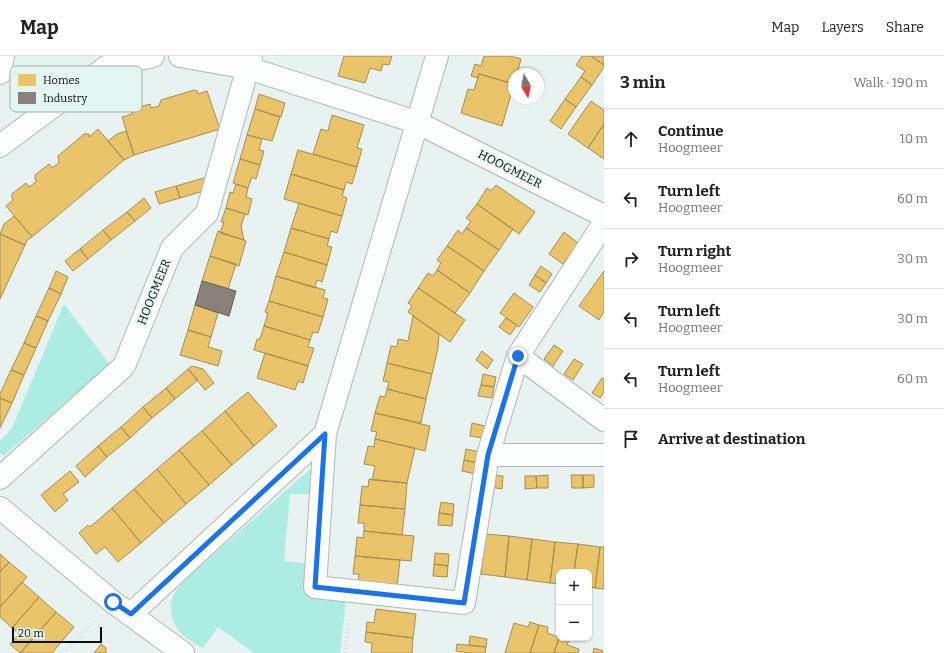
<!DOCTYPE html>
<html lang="en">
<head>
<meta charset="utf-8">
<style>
	:root { --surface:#fff; --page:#f2f2f2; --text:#222; --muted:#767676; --line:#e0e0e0 }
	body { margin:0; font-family:Bitter,serif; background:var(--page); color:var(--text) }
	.controls { position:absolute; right:12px; bottom:12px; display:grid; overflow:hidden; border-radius:8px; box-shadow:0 1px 3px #0004 }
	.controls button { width:36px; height:36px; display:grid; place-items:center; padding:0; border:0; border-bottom:1px solid var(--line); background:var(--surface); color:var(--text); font:20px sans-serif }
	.compass { position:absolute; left:508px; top:12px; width:36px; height:36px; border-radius:50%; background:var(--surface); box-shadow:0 1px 3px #0004; rotate:170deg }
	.scale { position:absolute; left:12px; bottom:10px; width:90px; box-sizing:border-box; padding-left:4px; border:2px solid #090f0e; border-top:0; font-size:11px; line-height:14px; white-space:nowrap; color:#090f0e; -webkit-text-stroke:3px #e4f6f2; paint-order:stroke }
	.stop { position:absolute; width:12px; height:12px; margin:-9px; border:3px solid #1a73e8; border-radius:50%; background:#fff }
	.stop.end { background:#1a73e8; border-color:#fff; box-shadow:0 1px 4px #0008 }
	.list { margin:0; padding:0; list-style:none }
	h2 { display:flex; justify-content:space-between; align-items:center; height:52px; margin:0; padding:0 16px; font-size:17px }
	h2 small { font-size:13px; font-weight:400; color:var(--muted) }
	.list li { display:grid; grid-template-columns:26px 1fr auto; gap:12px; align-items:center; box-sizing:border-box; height:60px; padding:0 16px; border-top:1px solid var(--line) }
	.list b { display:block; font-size:15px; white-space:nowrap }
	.list p { margin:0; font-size:13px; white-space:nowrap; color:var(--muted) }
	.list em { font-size:13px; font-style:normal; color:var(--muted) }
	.icon { flex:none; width:22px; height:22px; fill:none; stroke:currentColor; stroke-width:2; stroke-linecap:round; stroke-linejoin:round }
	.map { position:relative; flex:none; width:604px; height:597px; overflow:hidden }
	header { display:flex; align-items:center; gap:24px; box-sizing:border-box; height:56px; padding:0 20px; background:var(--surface); border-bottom:1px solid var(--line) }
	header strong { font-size:19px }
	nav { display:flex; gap:22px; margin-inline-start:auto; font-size:14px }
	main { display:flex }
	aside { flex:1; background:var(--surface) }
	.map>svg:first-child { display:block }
</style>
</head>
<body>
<header>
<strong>Map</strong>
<nav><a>Map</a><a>Layers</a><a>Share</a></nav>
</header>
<main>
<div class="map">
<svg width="604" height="597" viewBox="0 0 604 597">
	<rect width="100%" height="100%" fill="#e8f2f0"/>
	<path fill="#acece2" d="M 64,248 L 110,309 L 3,400 L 0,397 L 0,385 L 12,372 Z
		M 316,408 L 313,438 L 290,438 L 284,505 L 308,508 L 314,541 L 323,543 L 346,545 L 340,597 L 254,597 L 218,571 L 203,592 C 186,582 173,576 171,554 C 170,548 172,542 175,536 C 179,530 185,525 189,520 Z"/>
	<path fill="#e9c46a" stroke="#a68e4e" d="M 344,0 L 392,0 L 389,9 L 383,8 L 381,15 L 370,12 L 365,27 L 338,20 Z
		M 484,0 L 510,0 L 521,3 L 517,18 L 514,18 L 514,28 L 479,18 L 478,22 L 471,20 L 475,8 L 481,10 Z
		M 582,0 L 591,0 L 604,9 L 604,11 L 592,29 L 581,21 L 585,15 L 576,9 Z
		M 591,0 L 604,0 L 604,9 Z
		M 479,18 L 514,28 L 502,70 L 461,57 L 468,33 L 474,34 Z
		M 581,21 L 592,29 L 576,51 L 565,43 Z
		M 194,34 L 197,35 L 198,38 L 207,35 L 220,73 L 134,99 L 122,61 L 132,58 L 132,53 L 150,48 L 151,52 L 159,50 L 161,44 Z
		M 259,38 L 285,47 L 281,61 L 255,53 Z
		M 565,43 L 576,51 L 561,73 L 550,65 Z
		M 591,45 L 604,54 L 604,68 L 588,92 L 568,78 Z
		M 255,53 L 280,61 L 272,85 L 247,79 Z
		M 332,59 L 364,69 L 357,92 L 362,93 L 357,111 L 313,98 L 321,73 L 328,75 Z
		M 604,68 L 604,103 L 588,92 Z
		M 98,73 L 124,104 L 32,181 L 6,150 L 13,144 L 12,142 L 12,138 L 26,127 L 29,131 L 37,125 L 35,124 L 35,119 L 49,108 L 52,112 L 59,107 L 58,100 L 84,78 L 89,78 L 89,81 Z
		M 126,75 L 134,99 L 124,104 L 108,85 L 117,78 Z
		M 247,79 L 262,83 L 259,94 L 264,95 L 260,109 L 240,103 Z
		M 298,94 L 357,111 L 352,128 L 346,126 L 344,134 L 291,118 Z
		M 240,103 L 260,109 L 256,123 L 252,121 L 248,132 L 233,127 Z
		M 291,118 L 344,134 L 342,140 L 347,142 L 342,160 L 284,143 Z
		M 204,122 L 207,134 L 180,142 L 176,130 Z
		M 236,128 L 248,132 L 246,141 L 252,143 L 248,159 L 226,152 L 230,136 L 233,137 Z
		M 496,129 L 535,156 L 519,178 L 477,148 L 487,132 L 491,135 Z
		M 176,130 L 180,142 L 159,148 L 155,136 Z
		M 144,142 L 151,152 L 135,165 L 127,156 Z
		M 299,147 L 342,160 L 337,177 L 331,175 L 329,183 L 291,172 Z
		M 477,148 L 513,173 L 499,194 L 466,172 L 471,165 L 466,162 Z
		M 226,152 L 245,158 L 241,170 L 244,184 L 220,177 L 224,166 L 221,166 Z
		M 127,156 L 135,165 L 111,184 L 103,174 Z
		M 14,160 L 32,181 L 27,184 L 25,189 L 0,178 L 4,168 Z
		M 291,172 L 329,183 L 327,190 L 332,191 L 327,209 L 284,196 Z
		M 466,172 L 499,194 L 484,215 L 447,190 L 458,174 L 462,178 Z
		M 103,174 L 111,184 L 88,203 L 80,193 Z
		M 218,175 L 246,185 L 239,210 L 210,200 Z
		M 564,176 L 578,187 L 563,208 L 549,198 Z
		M 0,178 L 25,189 L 0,243 Z
		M 447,190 L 484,215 L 470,237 L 437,214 L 441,207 L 437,204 Z
		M 80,193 L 88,203 L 73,215 L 65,205 Z
		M 284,196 L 327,209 L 322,226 L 317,224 L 315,232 L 276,220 Z
		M 210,200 L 236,208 L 228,233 L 202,225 Z
		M 541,210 L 552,218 L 546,227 L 535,219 Z
		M 437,214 L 470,237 L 455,257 L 418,232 L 428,217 L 433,220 Z
		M 56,215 L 68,221 L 61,238 L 49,232 Z
		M 604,215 L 604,256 L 599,264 L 579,250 Z
		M 535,219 L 546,227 L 540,236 L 529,229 Z
		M 276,220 L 325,234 L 323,242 L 328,243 L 323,261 L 269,245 Z
		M 49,232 L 61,238 L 48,265 L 36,260 Z
		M 418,232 L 465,264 L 450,286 L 408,256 L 412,250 L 408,247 Z
		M 514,237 L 533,251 L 519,271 L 500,257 Z
		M 269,245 L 323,261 L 318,277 L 313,276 L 310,284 L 264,270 L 268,257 L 265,256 Z
		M 195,249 L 218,257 L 211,281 L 188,274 Z
		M 36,260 L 48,265 L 36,292 L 24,287 Z
		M 413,260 L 439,278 L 438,292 L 432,318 L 387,307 L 391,290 L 397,291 L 398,283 L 408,285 Z
		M 506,262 L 517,269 L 510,279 L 499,271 Z
		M 264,270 L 310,284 L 308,291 L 314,292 L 308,310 L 254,294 L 257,283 L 260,283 Z
		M 188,274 L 211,281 L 208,291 L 222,295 L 218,310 L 180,299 Z
		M 24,287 L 36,292 L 24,319 L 11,314 Z
		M 554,289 L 563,295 L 553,310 L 544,303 Z
		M 482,295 L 493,304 L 487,313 L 476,304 Z
		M 265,297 L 308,310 L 303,327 L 298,325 L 295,334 L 257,322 Z
		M 574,303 L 583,308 L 573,324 L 564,318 Z
		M 387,307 L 432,318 L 426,343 L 387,333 L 389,326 L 383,325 Z
		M 192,310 L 203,313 L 214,327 L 205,334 L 188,313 Z
		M 188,313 L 198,324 L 175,343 L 166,332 Z
		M 11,314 L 24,319 L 12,347 L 0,342 L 0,338 Z
		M 483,318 L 496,321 L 494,331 L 481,329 Z
		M 602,322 L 604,323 L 604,336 L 600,342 L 592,337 Z
		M 481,329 L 494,331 L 492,342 L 478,340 Z
		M 166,332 L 175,343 L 152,362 L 143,351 Z
		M 387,333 L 426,343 L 421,367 L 375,357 L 380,340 L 385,341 Z
		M 248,336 L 277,370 L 254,390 L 225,355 Z
		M 0,342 L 12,347 L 0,372 Z
		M 143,351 L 152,362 L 130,382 L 121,371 Z
		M 225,355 L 254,390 L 232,409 L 202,375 Z
		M 375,357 L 430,370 L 425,395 L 375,383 L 377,376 L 371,375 Z
		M 472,367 L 485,370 L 483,382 L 470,380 Z
		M 121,371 L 130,382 L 107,401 L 98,390 Z
		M 202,375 L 232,409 L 209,429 L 179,394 Z
		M 375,383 L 415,392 L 407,427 L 372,424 L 375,410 L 364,408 L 368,390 L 374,391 Z
		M 98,390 L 107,401 L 85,421 L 76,410 Z
		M 466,393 L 480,396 L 478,407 L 464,404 Z
		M 179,394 L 209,429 L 186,448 L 157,413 Z
		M 464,404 L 478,407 L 475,418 L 462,415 Z
		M 157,413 L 186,448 L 164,467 L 134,433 Z
		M 70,415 L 79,426 L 63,438 L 68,444 L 55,456 L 41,439 Z
		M 492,419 L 503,420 L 502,433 L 490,431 Z
		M 548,419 L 548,432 L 537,432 L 536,420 Z
		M 571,419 L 583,419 L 583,432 L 572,432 Z
		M 583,419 L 594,419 L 594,431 L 583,432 Z
		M 525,420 L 536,420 L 537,432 L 525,433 Z
		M 369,423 L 407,427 L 405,453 L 360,449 L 362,430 L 368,431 Z
		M 134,433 L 164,467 L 141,487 L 112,452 Z
		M 441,446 L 454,448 L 453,459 L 439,457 Z
		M 360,449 L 405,453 L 402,479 L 364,475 L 364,467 L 358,467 Z
		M 112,452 L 141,487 L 118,506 L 105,491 L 96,498 L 79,477 L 88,469 L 90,471 Z
		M 439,457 L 453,459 L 452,470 L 438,469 Z
		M 364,475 L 414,480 L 411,505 L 355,500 L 357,481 L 363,482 Z
		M 486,478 L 509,480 L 505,521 L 481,518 Z
		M 509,480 L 532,483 L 527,524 L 505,521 Z
		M 532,483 L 555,486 L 550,527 L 527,524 Z
		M 555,486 L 578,488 L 574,516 L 559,516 L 559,528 L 550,527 Z
		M 578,488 L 600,491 L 595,532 L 589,531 L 589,516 L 574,516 Z
		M 600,491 L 604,491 L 604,533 L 595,532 Z
		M 435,497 L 449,498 L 448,510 L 434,508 Z
		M 0,498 L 9,506 L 0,516 Z
		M 355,500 L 400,504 L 397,531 L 358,526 L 359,518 L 353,518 Z
		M 9,506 L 27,521 L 0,551 L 0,516 Z
		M 434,508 L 448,510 L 447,521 L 433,520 Z
		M 22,526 L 39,541 L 12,572 L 0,561 L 0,551 Z
		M 39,541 L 56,556 L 20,597 L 10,588 L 19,578 L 12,572 Z
		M 376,553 L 416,558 L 413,582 L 366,576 L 367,566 L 374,567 Z
		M 56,556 L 74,571 L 52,597 L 21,597 Z
		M 530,566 L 539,569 L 530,597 L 505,597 L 514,567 L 528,571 Z
		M 539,569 L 548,571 L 547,577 L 559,581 L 554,597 L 530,597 Z
		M 366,576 L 413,582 L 412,597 L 371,597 L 372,587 L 365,586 Z
		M 470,580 L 487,583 L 486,591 L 469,589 Z
		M 559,582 L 569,584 L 567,589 L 579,593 L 578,597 L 554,597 Z
		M 101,588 L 106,592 L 106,597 L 94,597 Z
		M 457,588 L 486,591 L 485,597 L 468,597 L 456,595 Z
		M 594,592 L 603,595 L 602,597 L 593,597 Z"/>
	<path fill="#8a817c" stroke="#635f5b" d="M 202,225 L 236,235 L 229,260 L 195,249 Z"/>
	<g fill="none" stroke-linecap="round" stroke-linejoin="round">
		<defs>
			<path id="street" d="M 180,0 L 248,12 L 416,66 L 604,160
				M 0,17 L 3,0
				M 0,90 L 106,11 L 153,0
				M 518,300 L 604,364
				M 325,378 L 315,531 L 464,547 L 488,399 L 518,300 L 604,167
				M 488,399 L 604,399
				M 0,422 L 124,310 L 172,192 L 207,157 L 251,0
				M 0,452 L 113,546 L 183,597
				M 131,558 L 325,378 L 437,0"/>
		</defs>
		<use href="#street" stroke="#b1b9b7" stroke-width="24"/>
		<path stroke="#d4d7d6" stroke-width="2.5" stroke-dasharray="1 3" stroke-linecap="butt" d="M 63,597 L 94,565
			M 345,597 L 349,562"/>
		<use href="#street" stroke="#fcfdfd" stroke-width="22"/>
	</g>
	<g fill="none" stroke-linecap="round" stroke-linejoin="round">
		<path stroke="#1a73e8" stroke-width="5" d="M 113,546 L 131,558 L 325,378 L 315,531 L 464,547 L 488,399 L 518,300"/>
	</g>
	<g text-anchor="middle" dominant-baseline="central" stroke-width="4" stroke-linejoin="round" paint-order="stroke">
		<g font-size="12" fill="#090f0e" stroke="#e4f6f2">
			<text transform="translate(510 113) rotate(27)">HOOGMEER</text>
			<text transform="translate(154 236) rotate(-68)">HOOGMEER</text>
		</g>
	</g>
	<rect x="10" y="10" width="132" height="46" rx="6" fill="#e4f6f2" stroke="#a2b1ae" stroke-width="1"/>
	<rect x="18" y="18" width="18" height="12" fill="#e9c46a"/>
	<rect x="18" y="36" width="18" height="12" fill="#8a817c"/>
	<g font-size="11" fill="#090f0e">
		<text x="43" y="28">Homes</text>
		<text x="43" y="46">Industry</text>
	</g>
</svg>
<div class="controls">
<button>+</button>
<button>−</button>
</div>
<svg class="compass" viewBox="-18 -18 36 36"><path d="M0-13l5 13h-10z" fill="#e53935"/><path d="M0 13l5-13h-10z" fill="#767676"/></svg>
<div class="scale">20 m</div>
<div class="stop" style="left:113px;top:546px"></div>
<div class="stop end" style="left:518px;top:300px"></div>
</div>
<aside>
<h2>3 min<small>Walk · 190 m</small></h2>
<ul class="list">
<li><svg class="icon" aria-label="ahead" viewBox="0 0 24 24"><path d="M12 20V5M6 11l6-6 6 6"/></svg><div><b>Continue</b><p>Hoogmeer</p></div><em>10 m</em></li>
<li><svg class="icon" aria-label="left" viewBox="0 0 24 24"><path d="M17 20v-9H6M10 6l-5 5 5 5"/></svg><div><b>Turn left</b><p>Hoogmeer</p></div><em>60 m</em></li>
<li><svg class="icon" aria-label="right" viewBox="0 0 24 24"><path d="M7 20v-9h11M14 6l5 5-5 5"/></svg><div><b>Turn right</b><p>Hoogmeer</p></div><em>30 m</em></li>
<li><svg class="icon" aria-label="left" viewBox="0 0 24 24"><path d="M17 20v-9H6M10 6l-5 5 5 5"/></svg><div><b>Turn left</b><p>Hoogmeer</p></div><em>30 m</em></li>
<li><svg class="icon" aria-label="left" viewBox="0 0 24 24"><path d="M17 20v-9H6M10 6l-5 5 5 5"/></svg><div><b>Turn left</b><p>Hoogmeer</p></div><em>60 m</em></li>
<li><svg class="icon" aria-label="arrive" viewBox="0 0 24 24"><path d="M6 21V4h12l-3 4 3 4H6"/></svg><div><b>Arrive at destination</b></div></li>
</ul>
</aside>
</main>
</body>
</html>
